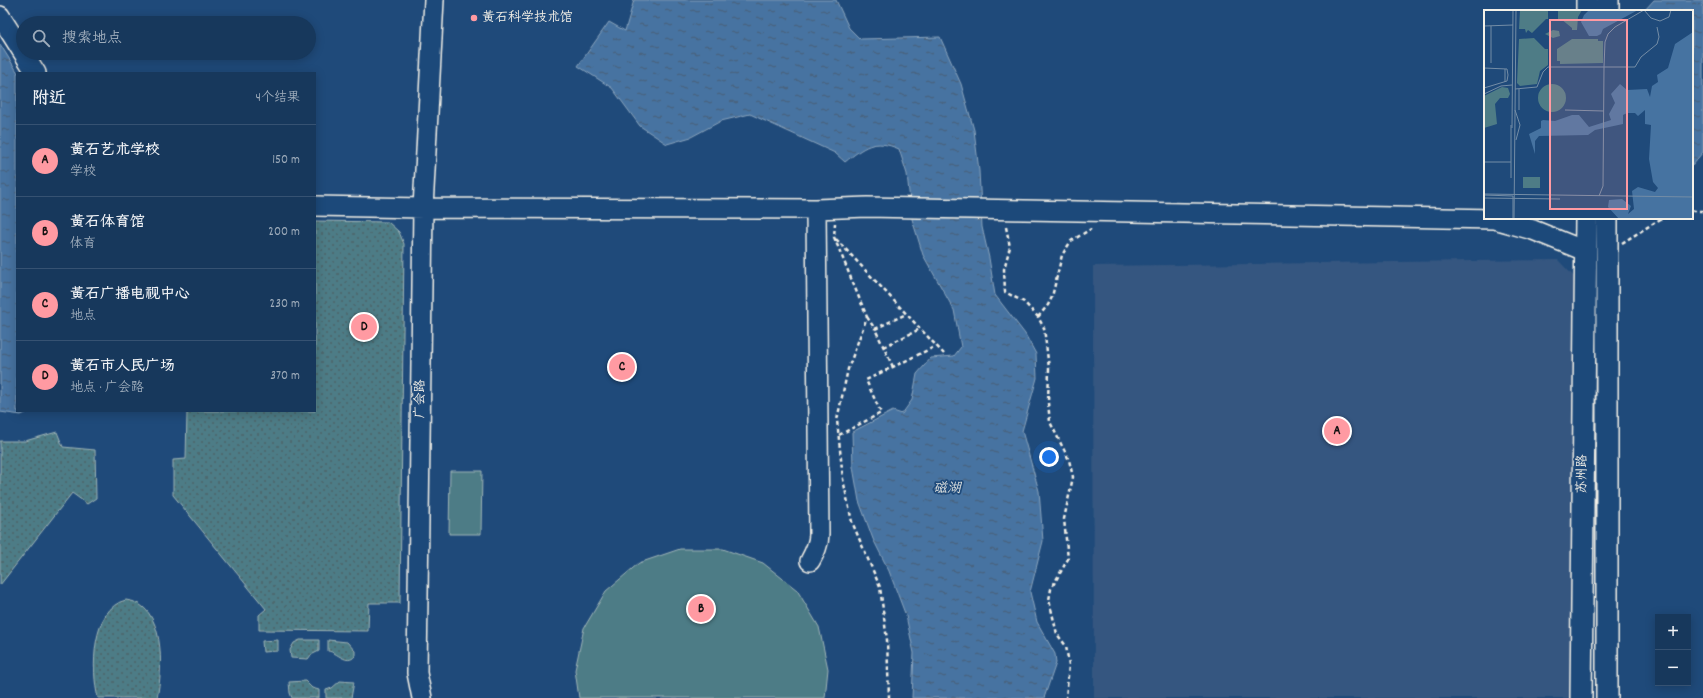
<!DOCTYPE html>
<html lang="zh">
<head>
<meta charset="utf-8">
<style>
	:root { --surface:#17385c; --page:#203f62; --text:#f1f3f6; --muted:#9eacbb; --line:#365272; --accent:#ff9aa2 }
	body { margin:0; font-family:Dekko,"LXGW WenKai TC",sans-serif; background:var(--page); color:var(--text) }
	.controls { position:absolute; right:12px; bottom:12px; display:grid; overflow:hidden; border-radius:0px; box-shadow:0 2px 10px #0003 }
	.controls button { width:36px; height:36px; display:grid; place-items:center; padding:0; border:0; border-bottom:1px solid var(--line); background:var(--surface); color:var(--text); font:20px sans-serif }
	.you { position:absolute; left:1049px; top:457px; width:14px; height:14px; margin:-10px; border:3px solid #fff; border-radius:50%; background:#1a73e8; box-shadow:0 0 0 6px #1a73e833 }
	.badge { display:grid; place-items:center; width:26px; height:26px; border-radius:50%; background:var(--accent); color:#111; font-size:13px; font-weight:700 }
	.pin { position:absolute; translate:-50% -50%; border:2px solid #fff; box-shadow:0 1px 4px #0006 }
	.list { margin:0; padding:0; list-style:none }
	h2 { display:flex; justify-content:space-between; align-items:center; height:52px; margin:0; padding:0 16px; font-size:17px }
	h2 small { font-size:13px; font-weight:400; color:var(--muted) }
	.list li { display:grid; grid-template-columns:26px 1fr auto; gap:12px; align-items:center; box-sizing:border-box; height:72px; padding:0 16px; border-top:1px solid var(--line) }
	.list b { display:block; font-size:15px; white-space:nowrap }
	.list p { margin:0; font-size:13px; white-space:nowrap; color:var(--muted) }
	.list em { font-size:13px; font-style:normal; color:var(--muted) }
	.icon { flex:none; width:22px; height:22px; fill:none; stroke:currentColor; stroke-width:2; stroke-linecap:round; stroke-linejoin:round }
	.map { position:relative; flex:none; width:1703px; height:698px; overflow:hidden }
	.search { position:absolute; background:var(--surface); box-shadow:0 2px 10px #0003; left:16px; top:16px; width:300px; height:44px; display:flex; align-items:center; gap:10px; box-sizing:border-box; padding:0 14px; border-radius:22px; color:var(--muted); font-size:15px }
	.panel { position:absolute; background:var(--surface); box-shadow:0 2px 10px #0003; left:16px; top:72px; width:300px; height:340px; border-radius:0px }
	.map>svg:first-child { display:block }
</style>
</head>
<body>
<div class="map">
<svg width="1703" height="698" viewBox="0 0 1703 698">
	<defs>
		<pattern id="grass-dots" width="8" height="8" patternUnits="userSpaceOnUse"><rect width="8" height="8" fill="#4e7c86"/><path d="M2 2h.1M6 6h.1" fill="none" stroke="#4c6266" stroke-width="1.8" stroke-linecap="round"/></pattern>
		<pattern id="water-ripples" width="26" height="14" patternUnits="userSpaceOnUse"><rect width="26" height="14" fill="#4673a1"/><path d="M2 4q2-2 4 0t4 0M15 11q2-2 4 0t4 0" fill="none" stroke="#485e74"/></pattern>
	</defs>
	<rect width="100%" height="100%" fill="#1f4a7a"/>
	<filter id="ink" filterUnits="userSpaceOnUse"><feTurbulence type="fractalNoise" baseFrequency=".025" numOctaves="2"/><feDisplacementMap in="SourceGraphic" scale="8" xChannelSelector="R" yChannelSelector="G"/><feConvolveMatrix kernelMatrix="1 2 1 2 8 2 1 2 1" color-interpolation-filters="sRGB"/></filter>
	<g filter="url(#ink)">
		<path fill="#365780" d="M 1558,260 L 1582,285 L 1580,698 L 1094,698 L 1093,266 Z"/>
		<path fill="url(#grass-dots)" stroke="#a1b6b7" d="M 315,221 L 388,222 L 399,232 L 404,244 L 400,603 L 369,603 L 368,631 L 259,630 L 259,615 L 266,609 L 173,495 L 173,460 L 186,459 L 187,411 L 315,411 Z
			M 57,432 L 63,447 L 95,450 L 96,498 L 87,504 L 72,493 L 0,585 L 0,441 L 25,441 Z
			M 126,600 C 166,604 163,669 157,698 L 98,698 C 91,671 91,608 126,600 Z
			M 278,640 L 278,651 L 263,652 L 262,641 Z
			M 319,640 L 319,651 L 311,655 L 308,659 L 291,658 L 290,650 L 294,643 L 300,640 Z
			M 328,640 L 347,642 L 355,651 L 355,656 C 347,666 337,652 328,651 Z
			M 305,681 L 312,688 L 319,690 L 319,698 L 292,698 L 290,693 L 289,682 Z
			M 340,681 L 354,682 L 351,698 L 326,698 L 326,690 L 332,688 Z"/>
		<path fill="#4e7c86" stroke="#a1b6b7" d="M 450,471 L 482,471 L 481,534 L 449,534 Z
			M 680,549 L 723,549 L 763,563 L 797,590 L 819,627 L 828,669 L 825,698 L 579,698 L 575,670 L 584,628 L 606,591 L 639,563 Z"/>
		<path fill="url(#water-ripples)" stroke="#8ca5bd" d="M 634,0 L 836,0 L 849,28 L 860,39 L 940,37 L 961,84 L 974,130 L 979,171 L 982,227 L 989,258 L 995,295 L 1025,334 L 1036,354 L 1037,378 L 1022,431 L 1039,491 L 1043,541 L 1030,592 L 1037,622 L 1055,654 L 1056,663 L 1044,698 L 912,698 L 914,653 L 906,616 L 889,571 L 873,539 L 859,501 L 853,467 L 852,432 L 893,411 L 902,414 L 912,400 L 917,374 L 931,358 L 954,356 L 961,347 L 954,310 L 923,255 L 912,219 L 907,174 L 899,149 C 874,138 864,147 845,162 L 835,153 L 750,114 L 721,121 L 691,137 L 667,144 L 640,126 L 612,88 L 578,66 L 609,22 L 625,31 Z
			M 1654,0 L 1703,0 L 1703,152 L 1692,165 L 1692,11 L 1644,11 Z
			M 0,44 L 18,73 L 17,73 L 17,411 L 30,411 L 21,415 L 0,412 Z"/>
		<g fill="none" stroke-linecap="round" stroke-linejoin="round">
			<defs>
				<path id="tertiary" d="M 434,0 L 423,208 L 816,209 L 867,207 L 1494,219 L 1533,230 L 1585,251
					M 0,16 L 36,73
					M 315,206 L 423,208 L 417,673 L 422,698
					M 810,561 C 815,552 819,544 819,534 L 816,209"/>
				<path id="secondary" d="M 1587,11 L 1587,0
					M 1608,11 L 1608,0
					M 1607,218 L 1607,698
					M 1581,698 L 1586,218"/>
			</defs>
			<use href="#tertiary" stroke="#f4f1e8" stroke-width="22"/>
			<use href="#secondary" stroke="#f4f1e8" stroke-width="24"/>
			<path stroke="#f4f1e8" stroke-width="2.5" stroke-dasharray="4 3" stroke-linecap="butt" d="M 1692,211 L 1703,211
				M 835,223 L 834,237 L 867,317 L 848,369 L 837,420 L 843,479 L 852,522 L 880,587 L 887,640 L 889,698
				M 1006,227 L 1010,247 L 1004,269 L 1005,292 L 1024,302 L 1038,317 L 1044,328 L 1049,368 L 1048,403 L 1050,422 L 1069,460 L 1073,477 L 1064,519 L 1068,559 L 1051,589 L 1049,600 L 1057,634 L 1066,646 L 1069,665 L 1066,698
				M 836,239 L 944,354
				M 1622,243 L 1662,218
				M 867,317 L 875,329
				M 1038,317 L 1048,305 L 1052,297 L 1062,255 L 1071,241 L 1091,229
				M 883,347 L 920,329
				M 893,367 L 875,329 L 906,314
				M 839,435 L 881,413 L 866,380 L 936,346"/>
			<use href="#tertiary" stroke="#1f4a7a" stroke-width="19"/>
			<use href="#secondary" stroke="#1f4a7a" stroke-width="21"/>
		</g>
	</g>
	<circle fill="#ff9aa2" stroke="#1f4a7a" stroke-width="1.5" cx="474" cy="18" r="4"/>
	<g text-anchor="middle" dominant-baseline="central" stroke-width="3.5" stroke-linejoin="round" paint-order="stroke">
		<g font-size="13" fill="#f4f1e8" stroke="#1f4a7a" text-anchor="start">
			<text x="482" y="18">黄石科学技术馆</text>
		</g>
		<g font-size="13" fill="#f4f1e8" stroke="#1f4a7a">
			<text transform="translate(421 399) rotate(-89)">广会路</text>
			<text transform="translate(1583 474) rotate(-89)">苏州路</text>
		</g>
		<g font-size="14" font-style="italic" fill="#dadedd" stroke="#1f4a7a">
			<text x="947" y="489">磁湖</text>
		</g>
	</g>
	<g transform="translate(1484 10)">
		<rect width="209" height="209" fill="#1f4a7a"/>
		<path d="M 36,0 L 64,0 L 64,9 L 62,9 L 48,23 L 44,20 L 42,23 L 41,19 L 35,19 ZM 74,0 L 98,0 L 94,7 L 93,20 L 88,20 L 88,18 L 77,9 L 74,10 ZM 69,20 L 75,21 L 76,26 L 69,28 L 61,24 ZM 50,28 L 61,39 L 64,39 L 64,55 L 56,61 L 53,74 L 36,76 L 33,73 L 35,29 ZM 88,29 L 114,29 L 114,31 L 119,31 L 119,53 L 76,54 L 76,51 L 73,51 L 73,39 Z" fill="#4e7c86"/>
		<path d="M 18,77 L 24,78 L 26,84 L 24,88 L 16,88 L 11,94 L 13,114 L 0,118 L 0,86 Z" fill="#4e7c86"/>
		<path d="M54 88a14 14 0 1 1 28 0a14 14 0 1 1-28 0ZM 39,167 L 56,167 L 56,178 L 39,178 Z" fill="#4e7c86"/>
		<path d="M 105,0 L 154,0 L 119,19 L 117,24 L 113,26 L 105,26 L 97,12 L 100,5 ZM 209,22 L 209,209 L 135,209 L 124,197 L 125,190 L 138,189 L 147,196 L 144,204 L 150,199 L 148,181 L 154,177 L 171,182 L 174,178 L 169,172 L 165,149 L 167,115 L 161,114 L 161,100 L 154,106 L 151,103 L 143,103 L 139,105 L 139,114 L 111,120 L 104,125 L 55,126 L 51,131 L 51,144 L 45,124 L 57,118 L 57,111 L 59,110 L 71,111 L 88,105 L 95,105 L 105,117 L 127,110 L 125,104 L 131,93 L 127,84 L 136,74 L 143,80 L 163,79 L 166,87 L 168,76 L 174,72 L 173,65 L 184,58 L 191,34 Z" fill="#4673a1"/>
		<path fill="none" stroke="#748da6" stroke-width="1" d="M 160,0 L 167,8 L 176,11 L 185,7 L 187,0M 0,16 L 29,15M 7,53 L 7,16M 0,58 L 23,59 L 24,65 L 23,71 L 0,78M 21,59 L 21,72M 31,79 L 53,77 L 59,62 L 64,57 L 120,57 L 121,32 L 124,24 L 131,17 L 160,0M 0,84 L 17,76 L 28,75M 31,100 L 36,115 L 32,130M 35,100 L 35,79M 81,100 L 120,101M 27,115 L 27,168M 28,118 L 29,0M 0,152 L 27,152M 0,184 L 209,187M 0,185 L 29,186 L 29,209M 115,186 L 119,176 L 120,57 L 151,57 L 157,47 L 173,34 L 175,27 L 173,17M 0,188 L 76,189M 30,209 L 32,0"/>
		<path fill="#ff9aa2" fill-opacity="0.15" stroke="#ff9aa2" stroke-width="2" d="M 66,10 L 143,10 L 143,199 L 66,199 Z"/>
		<rect width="209" height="209" fill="none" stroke="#f4f1e8" stroke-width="2"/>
	</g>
</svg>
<div class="controls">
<button>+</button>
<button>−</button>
</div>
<div class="you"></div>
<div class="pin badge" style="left:1337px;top:431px">A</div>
<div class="pin badge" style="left:701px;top:609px">B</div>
<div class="pin badge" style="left:622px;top:367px">C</div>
<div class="pin badge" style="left:364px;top:327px">D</div>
<div class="search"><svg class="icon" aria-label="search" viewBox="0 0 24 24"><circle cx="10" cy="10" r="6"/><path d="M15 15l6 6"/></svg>搜索地点</div>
<section class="panel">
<h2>附近<small>4个结果</small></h2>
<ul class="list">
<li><span class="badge">A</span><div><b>黄石艺术学校</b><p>学校</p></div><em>150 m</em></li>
<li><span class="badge">B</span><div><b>黄石体育馆</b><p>体育</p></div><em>200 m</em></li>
<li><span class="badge">C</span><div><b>黄石广播电视中心</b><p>地点</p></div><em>230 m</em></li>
<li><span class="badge">D</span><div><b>黄石市人民广场</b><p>地点 · 广会路</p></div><em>370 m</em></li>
</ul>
</section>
</div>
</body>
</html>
